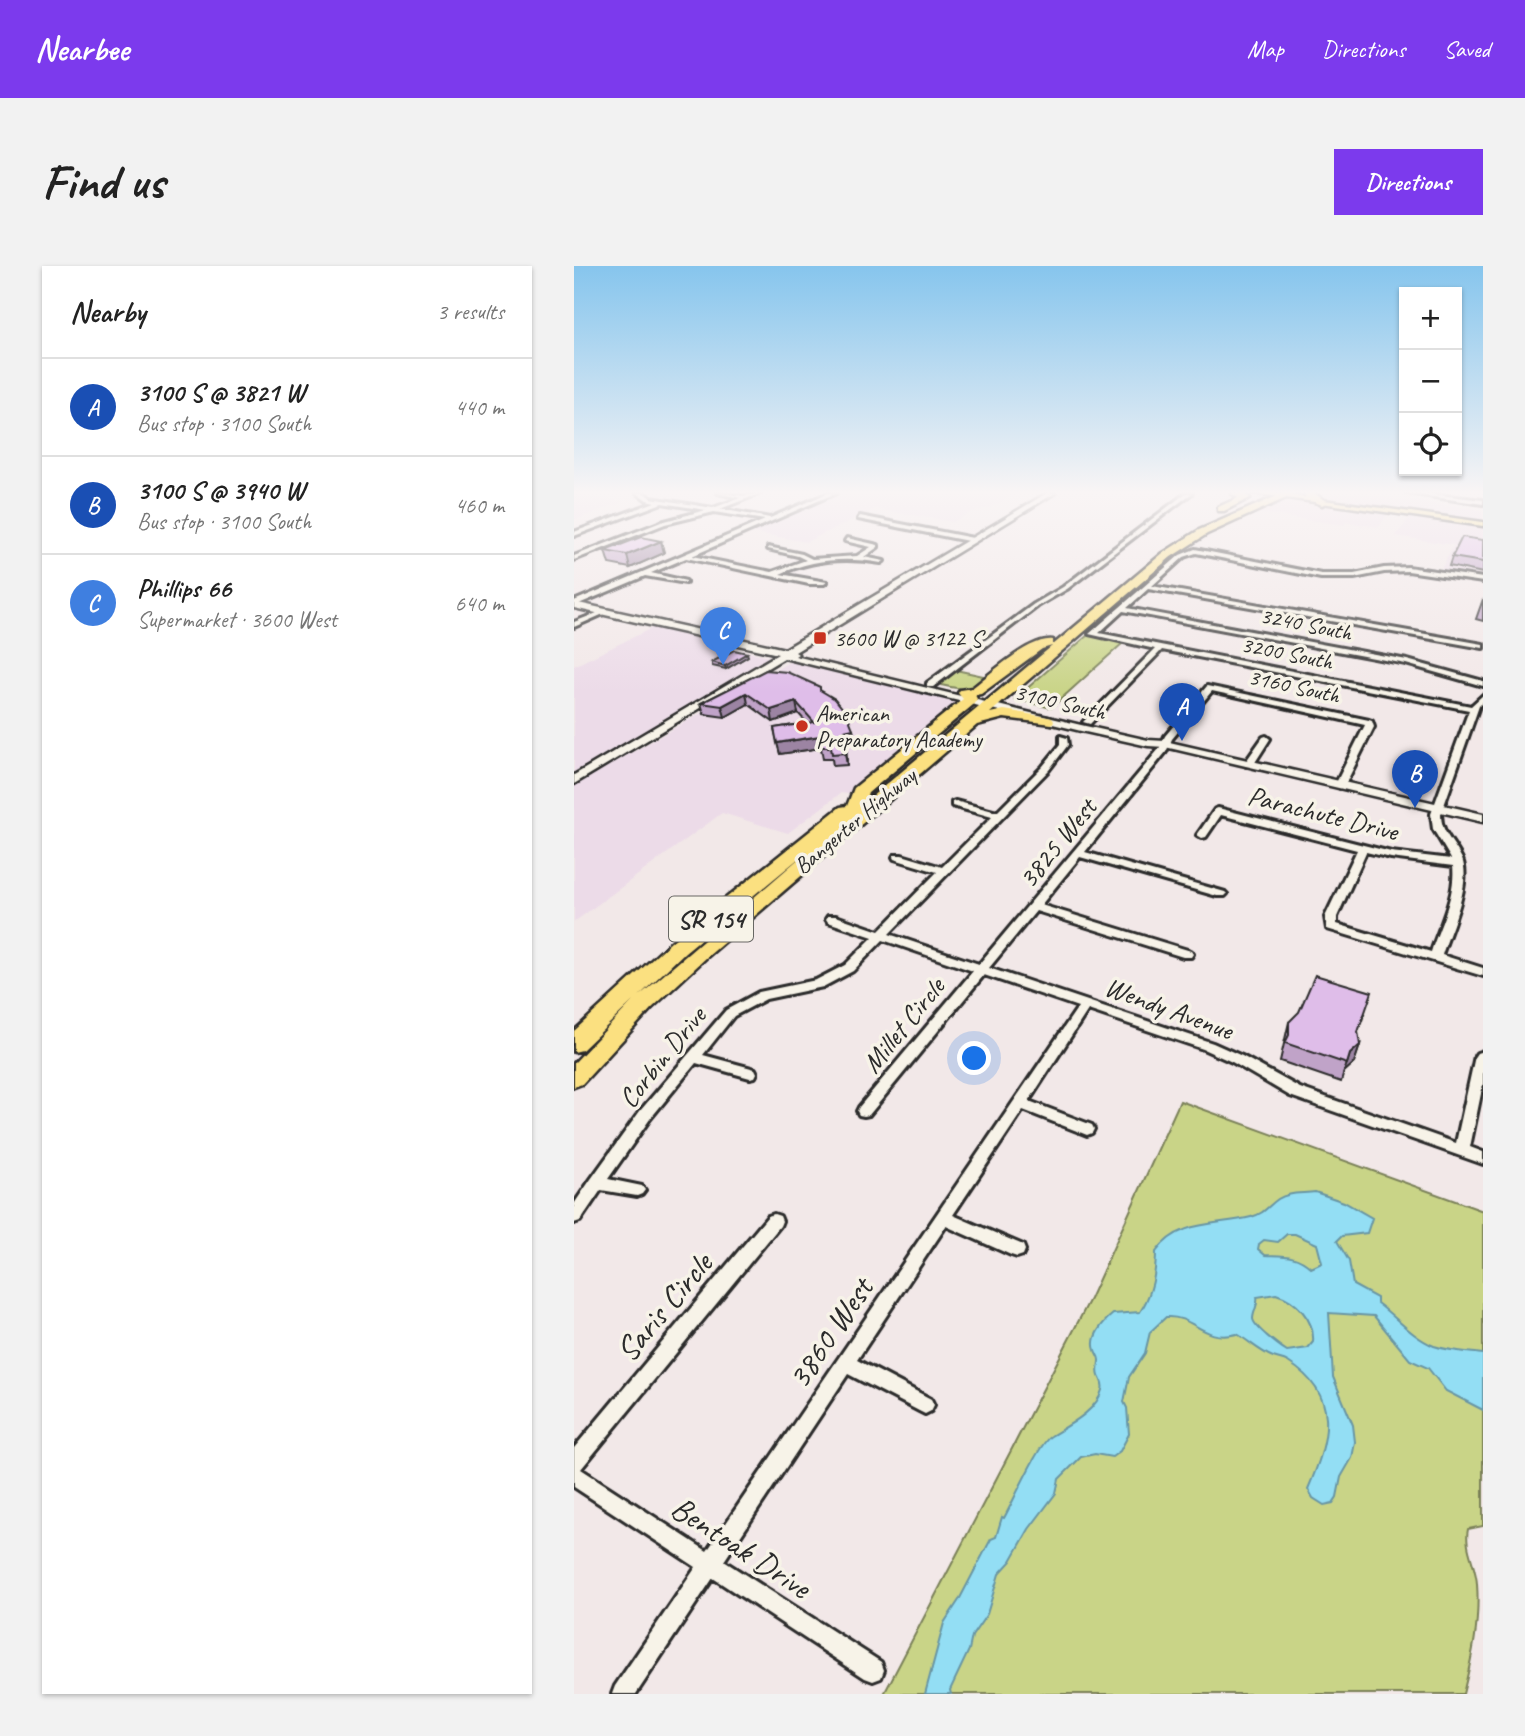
<!DOCTYPE html>
<html lang="en">
<head>
<meta charset="utf-8">
<style>
	:root { --surface:#fff; --page:#f2f2f2; --text:#222; --muted:#767676; --line:#e0e0e0; --accent:#7c3aed }
	body { margin:0; font-family:Caveat,sans-serif; background:var(--page); color:var(--text) }
	.controls { position:absolute; right:21px; top:21px; display:grid; overflow:hidden; border-radius:0px; box-shadow:0 2px 5px #0004 }
	.controls button { width:63px; height:63px; display:grid; place-items:center; padding:0; border:0; border-bottom:2px solid var(--line); background:var(--surface); color:var(--text); font:35px sans-serif }
	.you { position:absolute; left:401px; top:793px; width:24px; height:24px; margin:-18px; border:5px solid #fff; border-radius:50%; background:#1a73e8; box-shadow:0 0 0 10px #1a73e833 }
	.badge { display:grid; place-items:center; width:46px; height:46px; border-radius:50%; background:var(--accent); color:#fff; font-size:23px; font-weight:700 }
	.pin { position:absolute; translate:-50% -58px; filter:drop-shadow(0 2px 4px #0008) }
	.pin::after { content:''; position:absolute; top:37px; width:24px; height:21px; background:inherit; clip-path:polygon(0 0,100% 0,50% 100%) }
	.list { margin:0; padding:0; list-style:none }
	h2 { display:flex; justify-content:space-between; align-items:center; height:91px; margin:0; padding:0 28px; font-size:30px }
	h2 small { font-size:23px; font-weight:400; color:var(--muted) }
	.list li { display:grid; grid-template-columns:46px 1fr auto; gap:21px; align-items:center; box-sizing:border-box; height:98px; padding:0 28px; border-top:2px solid var(--line) }
	.list b { display:block; font-size:26px; white-space:nowrap }
	.list p { margin:0; font-size:23px; white-space:nowrap; color:var(--muted) }
	.list em { font-size:23px; font-style:normal; color:var(--muted) }
	.icon { flex:none; width:38px; height:38px; fill:none; stroke:currentColor; stroke-width:2; stroke-linecap:round; stroke-linejoin:round }
	.map { position:relative; flex:none; width:909px; height:1428px; overflow:hidden; border-radius:0px }
	header { display:flex; align-items:center; gap:42px; box-sizing:border-box; height:98px; padding:0 35px; background:var(--accent); color:#fff }
	header strong { font-size:33px }
	nav { display:flex; gap:38px; margin-inline-start:auto; font-size:24px }
	.intro { display:flex; align-items:center; justify-content:space-between; box-sizing:border-box; height:168px; padding:0 42px }
	h1 { margin:0; font-size:49px }
	.button { padding:18px 32px; border-radius:0px; background:var(--accent); color:#fff; font-size:24px; font-weight:700 }
	main { display:flex; gap:42px; padding:0 42px }
	aside { flex:1; background:var(--surface); border-radius:0px; box-shadow:0 2px 5px #0004 }
	.map>svg:first-child { display:block }
</style>
</head>
<body>
<header>
<strong>Nearbee</strong>
<nav><a>Map</a><a>Directions</a><a>Saved</a></nav>
</header>
<div class="intro"><h1>Find us</h1><a class="button">Directions</a></div>
<main>
<aside>
<h2>Nearby<small>3 results</small></h2>
<ul class="list">
<li><span class="badge" style="background:#1a4fb4">A</span><div><b>3100 S @ 3821 W</b><p>Bus stop · 3100 South</p></div><em>440 m</em></li>
<li><span class="badge" style="background:#1a4fb4">B</span><div><b>3100 S @ 3940 W</b><p>Bus stop · 3100 South</p></div><em>460 m</em></li>
<li><span class="badge" style="background:#3f7fe0">C</span><div><b>Phillips 66</b><p>Supermarket · 3600 West</p></div><em>640 m</em></li>
</ul>
</aside>
<div class="map">
<svg width="909" height="1428" viewBox="0 0 909 1428">
	<rect width="100%" height="100%" fill="#f2e8e8"/>
	<filter id="ink" filterUnits="userSpaceOnUse"><feTurbulence type="fractalNoise" baseFrequency=".0143" numOctaves="2"/><feDisplacementMap in="SourceGraphic" scale="14" xChannelSelector="R" yChannelSelector="G"/><feConvolveMatrix kernelMatrix="1 2 1 2 8 2 1 2 1" color-interpolation-filters="sRGB"/></filter>
	<g filter="url(#ink)">
		<path fill="#ecdbe8" d="M 264,227 L 443,227 L 415,242 L 397,246 L 379,256 L 301,243 L 232,276 L 171,265 Z
			M 723,227 L 780,227 L 909,244 L 909,255 L 717,229 Z
			M 0,228 L 49,236 L 0,254 Z
			M 709,235 L 718,235 L 814,248 L 805,261 L 772,256 L 770,259 L 684,247 Z
			M 836,251 L 909,261 L 909,312 L 866,305 L 880,279 L 822,270 Z
			M 80,361 L 194,391 L 0,506 L 0,400 Z
			M 217,395 L 385,437 L 274,528 L 267,527 L 214,567 L 148,547 L 0,656 L 0,520 Z"/>
		<path fill="#c9d487" stroke="#7a8059" stroke-width="2" d="M 515,368 L 550,376 L 477,442 L 441,433 Z
			M 382,404 L 414,411 C 396,426 389,424 367,419 L 366,417 Z
			M 606,835 L 909,945 L 909,1260 L 894,1263 C 890,1282 902,1299 903,1318 C 906,1357 898,1391 889,1428 L 310,1428 L 516,1033 Z"/>
		<path fill="#93def4" stroke="#6996a4" stroke-width="2" fill-rule="evenodd" d="M 741,926 L 770,936 L 798,952 L 793,967 L 768,970 L 763,975 L 775,995 L 779,1019 L 803,1032 L 803,1037 C 822,1051 838,1071 860,1080 C 875,1085 893,1086 909,1088 L 909,1144 L 872,1125 L 854,1102 L 836,1094 L 800,1050 L 755,1047 L 759,1111 L 779,1159 L 781,1176 L 778,1192 L 767,1211 L 763,1231 L 759,1237 L 750,1239 L 739,1232 L 734,1223 C 755,1174 768,1130 714,1096 C 709,1093 704,1093 699,1091 C 686,1086 675,1075 663,1068 C 629,1077 620,1049 592,1051 L 576,1066 L 571,1087 L 555,1111 L 550,1136 L 553,1142 L 555,1168 L 546,1185 L 538,1191 L 521,1188 L 507,1191 L 485,1213 L 482,1227 L 455,1263 L 437,1295 L 425,1308 L 413,1348 L 398,1370 L 395,1384 L 376,1424 L 377,1428 L 351,1428 L 370,1357 L 385,1334 L 417,1273 L 422,1271 L 428,1251 L 430,1252 C 439,1236 465,1177 477,1170 C 493,1160 523,1145 528,1124 C 530,1118 527,1115 525,1110 C 523,1105 525,1099 525,1094 C 525,1090 522,1088 521,1084 C 516,1071 529,1056 539,1048 L 566,1046 C 578,1028 582,1007 582,986 C 605,953 643,960 677,951 C 690,948 694,940 704,933 C 714,926 729,928 741,926 ZM 713,968 L 721,968 L 743,978 L 748,997 L 737,1002 C 722,988 709,990 691,989 L 684,983 L 685,978 L 690,974 L 704,976 ZM 702,1028 C 722,1034 741,1054 739,1076 L 734,1082 L 713,1085 C 705,1080 680,1061 679,1053 C 679,1045 685,1039 683,1031 Z"/>
		<g fill="none" stroke-linecap="round" stroke-linejoin="round">
			<defs>
				<path id="street" d="M 63,227 L 70,227 L 77,232 L 139,242 L 166,232 L 144,227 L 171,230 L 187,227 L 146,243 L 196,252 L 254,227 L 262,227 L 118,290 L 198,306 L 232,294 L 224,290 L 194,283 L 194,281 L 228,288 L 238,293 L 283,290 L 297,281 L 271,275 L 273,272 L 304,279 L 304,281 L 290,291 L 310,295 L 307,297 C 272,291 239,293 206,308 L 253,316 L 250,318 L 235,318 L 112,292 L 77,307 L 112,315 L 112,317 L 71,310 L 0,340 L 0,335 L 191,254 L 140,246 L 91,258 L 0,294 L 0,290 L 87,256 L 132,244 L 88,237 L 0,270 L 0,266 L 81,236 L 73,234 Z
					M 612,227 L 618,227 L 493,323 L 464,340 L 359,421 L 353,421 L 353,417 L 460,338 L 489,321 Z
					M 833,227 L 849,227 L 909,234 L 909,238 Z
					M 286,250 L 399,272 L 402,274 L 399,276 L 284,253 Z
					M 621,283 L 747,308 L 780,308 L 810,302 L 834,301 L 909,312 L 909,316 L 834,305 L 810,306 L 780,312 L 747,312 L 622,287 L 610,291 L 578,320 L 909,378 L 909,382 L 574,323 L 553,342 L 833,394 L 909,415 L 909,420 L 832,398 L 549,345 L 525,367 L 897,440 L 909,429 L 909,436 L 905,440 L 867,548 C 867,567 880,576 888,593 C 898,618 876,664 868,689 L 909,702 L 909,710 L 753,663 L 751,651 L 783,584 L 647,549 L 632,571 L 628,572 L 623,569 L 641,543 L 644,542 L 817,586 L 877,593 L 859,563 L 857,548 L 895,444 L 588,384 L 516,458 L 509,456 L 581,383 L 515,368 L 606,289 ZM 792,586 L 817,592 L 879,600 C 882,629 866,659 857,686 L 763,658 L 763,651 Z
					M 28,345 L 34,346 L 0,361 L 0,356 Z
					M 633,420 L 795,454 L 798,455 L 800,461 L 771,519 L 766,522 L 761,519 L 791,459 L 638,425 L 598,473 L 592,486 L 511,586 L 651,626 L 653,628 L 651,630 L 643,630 L 506,591 L 467,639 L 617,685 L 619,688 L 617,691 L 609,691 L 462,645 L 415,702 L 639,777 L 668,790 L 726,822 L 882,877 L 901,790 L 903,787 L 909,785 L 909,818 L 896,881 L 909,886 L 909,898 L 716,830 L 658,796 L 629,783 L 514,744 L 455,835 L 518,859 L 520,863 L 518,867 L 513,869 L 508,867 L 449,844 L 379,949 L 449,979 L 451,984 L 449,989 L 443,991 L 437,989 L 372,960 L 283,1094 L 357,1133 L 360,1139 L 357,1145 L 351,1148 L 345,1145 L 274,1108 L 150,1295 L 307,1396 L 310,1404 L 307,1412 L 299,1415 L 291,1412 L 139,1312 L 62,1428 L 38,1428 L 41,1420 L 122,1301 L 0,1221 L 0,1182 L 194,950 L 200,948 L 206,950 L 208,955 L 206,960 L 7,1203 L 133,1285 L 504,741 L 410,709 L 295,849 L 290,850 L 285,849 L 283,845 L 285,841 L 399,705 L 309,674 L 279,705 L 249,721 L 192,733 L 160,750 L 129,789 L 181,803 L 183,807 L 181,811 L 176,812 L 122,797 L 76,853 L 34,913 L 68,920 L 71,924 L 68,928 L 63,930 L 27,924 L 6,955 L 0,957 L 0,938 L 17,913 L 66,845 L 152,744 L 185,726 L 242,714 L 271,699 L 299,671 L 254,656 L 252,653 L 254,650 L 262,650 L 305,665 L 363,606 L 320,593 L 319,591 L 320,589 L 328,589 L 368,601 L 418,551 L 378,540 L 378,536 L 381,535 L 423,546 L 469,500 L 486,479 L 486,470 L 493,472 L 494,479 L 475,504 L 315,668 L 405,698 L 585,483 L 591,470 Z
					M 692,470 L 696,473 L 680,498 L 678,500 L 672,500 L 670,498 L 689,471 Z"/>
				<path id="secondary" d="M 473,227 L 481,227 L 221,386 L 224,388 L 221,390 L 507,459 L 574,474 L 591,475 L 909,548 L 909,556 L 591,481 L 574,480 L 507,465 L 210,392 L 0,518 L 0,509 L 204,388 L 0,342 L 0,336 L 211,383 Z"/>
				<path id="primary" d="M 678,227 L 699,227 L 909,256 L 909,260 Z"/>
				<path id="highway" d="M 657,227 L 669,227 L 676,232 L 650,245 L 644,245 L 644,241 L 664,232 Z
					M 710,227 L 723,227 L 633,268 L 597,291 L 416,447 L 430,444 L 473,451 L 478,452 L 480,455 L 478,458 L 430,452 L 403,459 L 133,691 L 77,743 L 8,818 L 0,821 L 0,797 L 59,735 L 8,784 L 0,786 L 0,765 L 97,676 L 266,541 L 273,540 L 280,522 L 389,433 L 384,427 L 386,424 L 398,422 C 416,408 456,371 479,374 L 479,379 L 589,287 L 625,264 ZM 478,380 L 290,537 L 294,527 L 399,439 L 403,433 L 401,429 L 407,428 L 468,383 ZM 236,583 L 65,730 L 111,686 Z
					M 730,227 L 740,227 L 753,236 L 748,239 L 731,232 Z"/>
			</defs>
			<use href="#street" stroke="#2b2b2b" stroke-width="6"/>
			<use href="#secondary" stroke="#2b2b2b" stroke-width="5"/>
			<use href="#primary" stroke="#2b2b2b" stroke-width="5"/>
			<use href="#highway" stroke="#2b2b2b" stroke-width="5"/>
			<use href="#street" fill="#f7f3e8" fill-rule="evenodd"/>
			<use href="#secondary" fill="#f7f3e8" fill-rule="evenodd"/>
			<use href="#primary" fill="#fbe080" fill-rule="evenodd"/>
			<use href="#highway" fill="#fbe080" fill-rule="evenodd"/>
		</g>
		<path fill="#c0a3c8" stroke="#2b2b2b" stroke-width="2" d="M 909,274 L 909,307 L 875,300 L 878,291 Z
			M 87,275 L 90,287 L 56,302 L 35,298 L 31,285 Z
			M 909,333 L 909,355 L 902,353 Z
			M 174,390 L 152,403 L 138,400 L 138,396 Z
			M 192,404 L 247,425 L 279,463 L 280,474 L 272,477 L 273,499 L 259,500 L 258,493 L 249,493 L 247,482 L 206,488 L 200,462 L 233,457 L 224,447 L 199,456 L 174,438 L 151,451 L 130,448 L 127,437 Z
			M 715,756 L 784,767 L 786,779 L 780,797 L 770,806 L 767,816 L 706,795 Z"/>
		<path fill="#9c84a3" stroke="#2b2b2b" stroke-width="2" d="M 87,275 L 90,287 L 56,302 L 53,289 Z
			M 173,387 L 174,390 L 152,403 L 151,400 Z
			M 172,427 L 174,438 L 151,451 L 148,440 Z
			M 222,436 L 224,447 L 199,456 L 197,444 Z
			M 279,463 L 280,474 L 272,477 L 273,499 L 271,487 L 270,465 Z
			M 246,470 L 247,482 L 206,488 L 203,477 Z
			M 786,779 L 780,797 L 770,806 L 776,788 Z"/>
		<path fill="#dfbde9" stroke="#2b2b2b" stroke-width="2" d="M 67,271 L 87,275 L 53,289 L 31,285 Z
			M 888,271 L 909,274 L 909,296 L 878,291 Z
			M 160,384 L 173,387 L 151,400 L 138,396 Z
			M 192,404 L 213,406 L 246,421 L 246,424 L 261,433 L 273,448 L 279,463 L 270,465 L 271,487 L 258,488 L 257,481 L 247,481 L 246,470 L 203,477 L 200,462 L 240,456 L 222,436 L 197,444 L 172,427 L 148,440 L 127,437 Z
			M 741,709 L 798,726 L 784,766 L 786,779 L 776,788 L 773,798 L 711,777 L 715,769 L 715,756 L 725,746 Z"/>
	</g>
	<linearGradient id="sky" x2="0" y2="1"><stop stop-color="#86c5ed"/><stop offset="0.53" stop-color="#f9f5f5"/><stop offset="1" stop-color="#f9f5f5" stop-opacity="0"/></linearGradient>
	<rect width="909" height="427" fill="url(#sky)"/>
	<g fill="#c8321e" stroke="#f7f3e8" stroke-width="2.5">
		<rect x="239" y="365" width="14" height="14" rx="3.5"/>
		<circle cx="228" cy="460" r="7"/>
	</g>
	<g text-anchor="middle" dominant-baseline="central" stroke-width="7" stroke-linejoin="round" paint-order="stroke">
		<g font-size="23" fill="#2b2b2b" stroke="#f7f3e8">
			<text transform="translate(732 358) rotate(11)">3240 South</text>
			<text transform="translate(713 387) rotate(11)">3200 South</text>
			<text transform="translate(720 420) rotate(12)">3160 South</text>
			<text transform="translate(486 436) rotate(13)">3100 South</text>
			<text transform="translate(281 555) rotate(-40)">Bangerter Highway</text>
		</g>
		<g font-size="23" fill="#2b2b2b" stroke="#f7f3e8" text-anchor="start">
			<text x="260" y="372">3600 W @ 3122 S</text>
			<text x="242" y="447">American<tspan x="242" dy="26">Preparatory Academy</tspan></text>
		</g>
		<rect fill="#f7f3e8" stroke="#686764" stroke-width="2" x="95" y="630.5" width="84" height="45" rx="5"/>
		<g font-size="26" font-weight="bold" fill="#2b2b2b">
			<text x="137" y="653">SR 154</text>
		</g>
		<g font-size="28" fill="#2b2b2b" stroke="#f7f3e8">
			<text transform="translate(749 547) rotate(14)">Parachute Drive</text>
			<text transform="translate(483 577) rotate(-51)">3825 West</text>
			<text transform="translate(595 742) rotate(20)">Wendy Avenue</text>
			<text transform="translate(329 759) rotate(-51)">Millet Circle</text>
			<text transform="translate(88 791) rotate(-51)">Corbin Drive</text>
		</g>
		<g font-size="33" fill="#2b2b2b" stroke="#f7f3e8">
			<text transform="translate(90 1041) rotate(-50)">Saris Circle</text>
			<text transform="translate(256 1067) rotate(-56)">3860 West</text>
			<text transform="translate(167 1281) rotate(33)">Bentoak Drive</text>
		</g>
	</g>
</svg>
<div class="controls">
<button>+</button>
<button>−</button>
<button><svg class="icon" aria-label="locate" viewBox="0 0 24 24"><circle cx="12" cy="12" r="6"/><path d="M12 2v4M12 18v4M2 12h4M18 12h4"/></svg></button>
</div>
<div class="you"></div>
<div class="pin badge" style="left:608px;top:475px;background:#1a4fb4">A</div>
<div class="pin badge" style="left:841px;top:542px;background:#1a4fb4">B</div>
<div class="pin badge" style="left:149px;top:399px;background:#3f7fe0">C</div>
</div>
</main>
</body>
</html>
